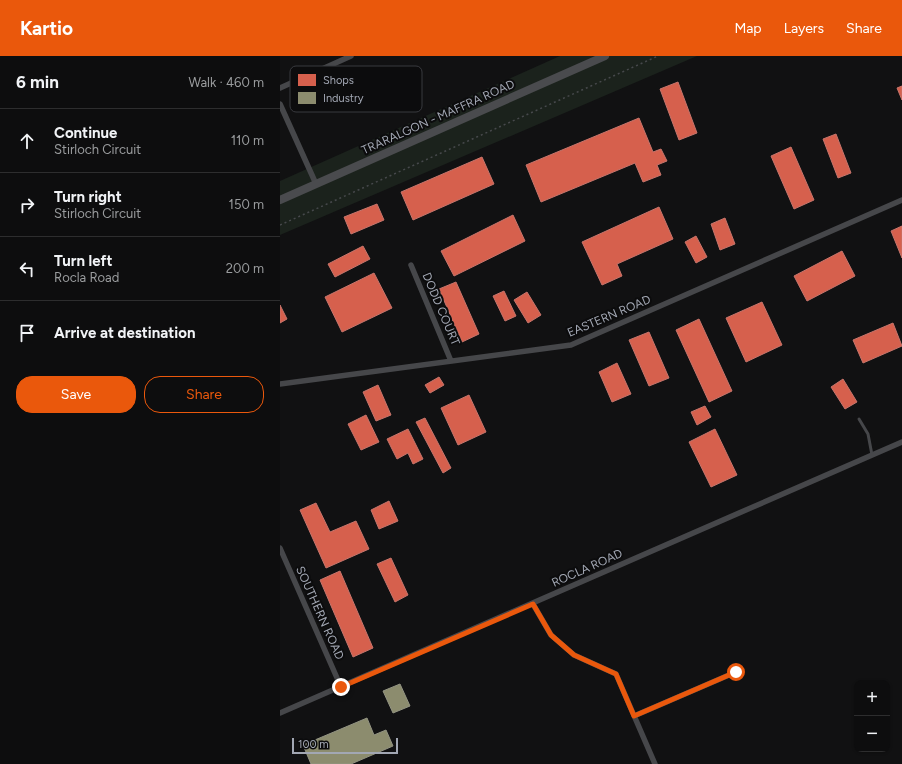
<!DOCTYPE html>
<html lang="en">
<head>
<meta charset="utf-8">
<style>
	:root { --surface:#0d0d0e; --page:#161617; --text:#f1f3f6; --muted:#9a9c9e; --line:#2d2d2e; --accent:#ea580c }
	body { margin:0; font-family:Figtree,sans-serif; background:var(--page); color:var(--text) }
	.controls { position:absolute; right:12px; bottom:12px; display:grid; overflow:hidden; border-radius:8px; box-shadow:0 1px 3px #0004 }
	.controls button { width:36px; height:36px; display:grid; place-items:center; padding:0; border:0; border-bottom:1px solid var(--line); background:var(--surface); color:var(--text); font:20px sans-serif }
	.scale { position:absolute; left:12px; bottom:10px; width:106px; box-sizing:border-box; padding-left:4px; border:2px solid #a2a7b3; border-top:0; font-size:11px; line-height:14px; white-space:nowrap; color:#a2a7b3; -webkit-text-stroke:3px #0c0c0d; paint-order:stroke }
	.stop { position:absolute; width:12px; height:12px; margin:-9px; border:3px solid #ea580c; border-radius:50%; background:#fff }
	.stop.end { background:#ea580c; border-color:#fff; box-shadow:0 1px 4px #0008 }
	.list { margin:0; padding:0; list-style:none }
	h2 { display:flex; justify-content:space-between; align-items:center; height:52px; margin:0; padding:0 16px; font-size:17px }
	h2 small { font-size:13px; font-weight:400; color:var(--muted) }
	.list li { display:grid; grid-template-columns:26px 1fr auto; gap:12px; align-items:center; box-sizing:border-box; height:64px; padding:0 16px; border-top:1px solid var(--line) }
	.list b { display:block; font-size:15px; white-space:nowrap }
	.list p { margin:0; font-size:13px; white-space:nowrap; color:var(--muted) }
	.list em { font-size:13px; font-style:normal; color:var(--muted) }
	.actions { display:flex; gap:8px; padding:12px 16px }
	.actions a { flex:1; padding:9px 0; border:1px solid var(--accent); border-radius:16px; text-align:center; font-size:14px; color:var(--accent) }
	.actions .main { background:var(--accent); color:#fff }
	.icon { flex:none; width:22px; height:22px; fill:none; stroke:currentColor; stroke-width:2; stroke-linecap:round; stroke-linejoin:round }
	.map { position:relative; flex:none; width:622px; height:708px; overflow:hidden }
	header { display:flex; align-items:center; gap:24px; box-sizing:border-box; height:56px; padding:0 20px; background:var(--accent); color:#fff }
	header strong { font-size:19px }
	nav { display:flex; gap:22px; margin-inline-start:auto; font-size:14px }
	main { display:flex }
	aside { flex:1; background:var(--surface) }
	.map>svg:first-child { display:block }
</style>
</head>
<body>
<header>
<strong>Kartio</strong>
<nav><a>Map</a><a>Layers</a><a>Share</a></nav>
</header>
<main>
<aside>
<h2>6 min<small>Walk · 460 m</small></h2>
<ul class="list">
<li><svg class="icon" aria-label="ahead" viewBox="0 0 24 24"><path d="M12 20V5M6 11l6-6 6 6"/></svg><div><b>Continue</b><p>Stirloch Circuit</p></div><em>110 m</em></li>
<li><svg class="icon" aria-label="right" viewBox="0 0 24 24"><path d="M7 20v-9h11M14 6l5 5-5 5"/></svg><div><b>Turn right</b><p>Stirloch Circuit</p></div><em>150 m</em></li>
<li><svg class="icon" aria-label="left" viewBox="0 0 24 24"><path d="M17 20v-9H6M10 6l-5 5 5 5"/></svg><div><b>Turn left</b><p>Rocla Road</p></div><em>200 m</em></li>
<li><svg class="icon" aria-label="arrive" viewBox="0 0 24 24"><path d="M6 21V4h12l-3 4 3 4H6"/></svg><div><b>Arrive at destination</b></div></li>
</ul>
<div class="actions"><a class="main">Save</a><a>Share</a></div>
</aside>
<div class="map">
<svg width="622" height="708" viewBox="0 0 622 708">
	<rect width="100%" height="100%" fill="#111112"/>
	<path fill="#1b221c" d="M 280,0 L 417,0 L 0,179 L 0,125 Z"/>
	<path fill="#d6604d" stroke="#c6756c" d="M 398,26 L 417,77 L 399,84 L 380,33 Z
		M 622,30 L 622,44 L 617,32 Z
		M 359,62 L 373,96 L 381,93 L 387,105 L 377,109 L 381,119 L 363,126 L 355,107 L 261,146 L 246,109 Z
		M 556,78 L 571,117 L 558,122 L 543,83 Z
		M 511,91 L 534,144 L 514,153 L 491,100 Z
		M 202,101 L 214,128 L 133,164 L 121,136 Z
		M 97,148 L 104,164 L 71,178 L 64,161 Z
		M 379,151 L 393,183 L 337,208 L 342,220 L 322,229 L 302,186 Z
		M 233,159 L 245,185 L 174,220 L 161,195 Z
		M 445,162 L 455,188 L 440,194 L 431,168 Z
		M 622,170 L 622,202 L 611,175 Z
		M 416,180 L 427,201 L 416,207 L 405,186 Z
		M 83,190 L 90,203 L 55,221 L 48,208 Z
		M 562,195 L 575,220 L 527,245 L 514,220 Z
		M 94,217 L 112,252 L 62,276 L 45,241 Z
		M 176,226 L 199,278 L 182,286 L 159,233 Z
		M 224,235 L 236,260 L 225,265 L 213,240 Z
		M 247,236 L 261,259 L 248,267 L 234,244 Z
		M 482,246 L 502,289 L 466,306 L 446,262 Z
		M 0,249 L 7,263 L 0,267 Z
		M 419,263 L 452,335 L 429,346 L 396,274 Z
		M 613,267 L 622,290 L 583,307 L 573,284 Z
		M 369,276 L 389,322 L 369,330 L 349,284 Z
		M 337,307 L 351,338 L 332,346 L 319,316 Z
		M 159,321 L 164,329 L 150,337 L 145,329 Z
		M 563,323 L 577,346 L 565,353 L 551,331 Z
		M 98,329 L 111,359 L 96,365 L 83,336 Z
		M 189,339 L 206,376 L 178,389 L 161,352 Z
		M 425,350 L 431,361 L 417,369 L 411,356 Z
		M 86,359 L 99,386 L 81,394 L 68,368 Z
		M 145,362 L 171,412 L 163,417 L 136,366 Z
		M 128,373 L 143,403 L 133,408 L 128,397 L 117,403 L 107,383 Z
		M 435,373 L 457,419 L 431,431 L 409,386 Z
		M 109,445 L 118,465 L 99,473 L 91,454 Z
		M 36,447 L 50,476 L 76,465 L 89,493 L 46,512 L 20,454 Z
		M 111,502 L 128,539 L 115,546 L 97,508 Z
		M 60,515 L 93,592 L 73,601 L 40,524 Z"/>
	<path fill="#8c8c6e" stroke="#939483" d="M 120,628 L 130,650 L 113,657 L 103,635 Z
		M 87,662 L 94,679 L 106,674 L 113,690 L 71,708 L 31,708 L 23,689 Z"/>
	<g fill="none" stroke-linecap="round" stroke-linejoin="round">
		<path stroke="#47494c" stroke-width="1.5" stroke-dasharray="2 3" stroke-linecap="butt" d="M 0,169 L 378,0"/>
		<path stroke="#46474a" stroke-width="3" d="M 579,363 L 588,378 L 592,399"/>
		<path stroke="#46474a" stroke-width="5.5" d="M 0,32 L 71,0
			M 0,48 L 36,128
			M 131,209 L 171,305
			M 0,328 L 291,289 L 622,144
			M 0,492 L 61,631
			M 253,548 L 271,579 L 294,599 L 336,618 L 375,708
			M 0,657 L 622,386
			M 354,660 L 456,616"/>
		<path stroke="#4a4b4e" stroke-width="8" d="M 0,144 L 325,0"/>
	</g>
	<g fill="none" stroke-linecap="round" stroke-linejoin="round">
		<path stroke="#ea580c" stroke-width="5" d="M 61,631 L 253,548 L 271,579 L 294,599 L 336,618 L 354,660 L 456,616"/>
	</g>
	<g text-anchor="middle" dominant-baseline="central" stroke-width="4" stroke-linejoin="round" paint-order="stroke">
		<g font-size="12" fill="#a2a7b3" stroke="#0c0c0d">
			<text transform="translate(158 61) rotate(-24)">TRARALGON - MAFFRA ROAD</text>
			<text transform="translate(161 253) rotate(67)">DODD COURT</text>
			<text transform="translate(329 260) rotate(-23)">EASTERN ROAD</text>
			<text transform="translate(307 512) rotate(-24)">ROCLA ROAD</text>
			<text transform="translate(40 557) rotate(66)">SOUTHERN ROAD</text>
		</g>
	</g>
	<rect x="10" y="10" width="132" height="46" rx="6" fill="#0c0c0d" stroke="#393a3f" stroke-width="1"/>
	<rect x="18" y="18" width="18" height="12" fill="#d6604d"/>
	<rect x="18" y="36" width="18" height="12" fill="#8c8c6e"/>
	<g font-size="11" fill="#a2a7b3">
		<text x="43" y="28">Shops</text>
		<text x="43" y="46">Industry</text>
	</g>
</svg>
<div class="controls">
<button>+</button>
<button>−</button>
</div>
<div class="scale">100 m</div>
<div class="stop" style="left:456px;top:616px"></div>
<div class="stop end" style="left:61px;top:631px"></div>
</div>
</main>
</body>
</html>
